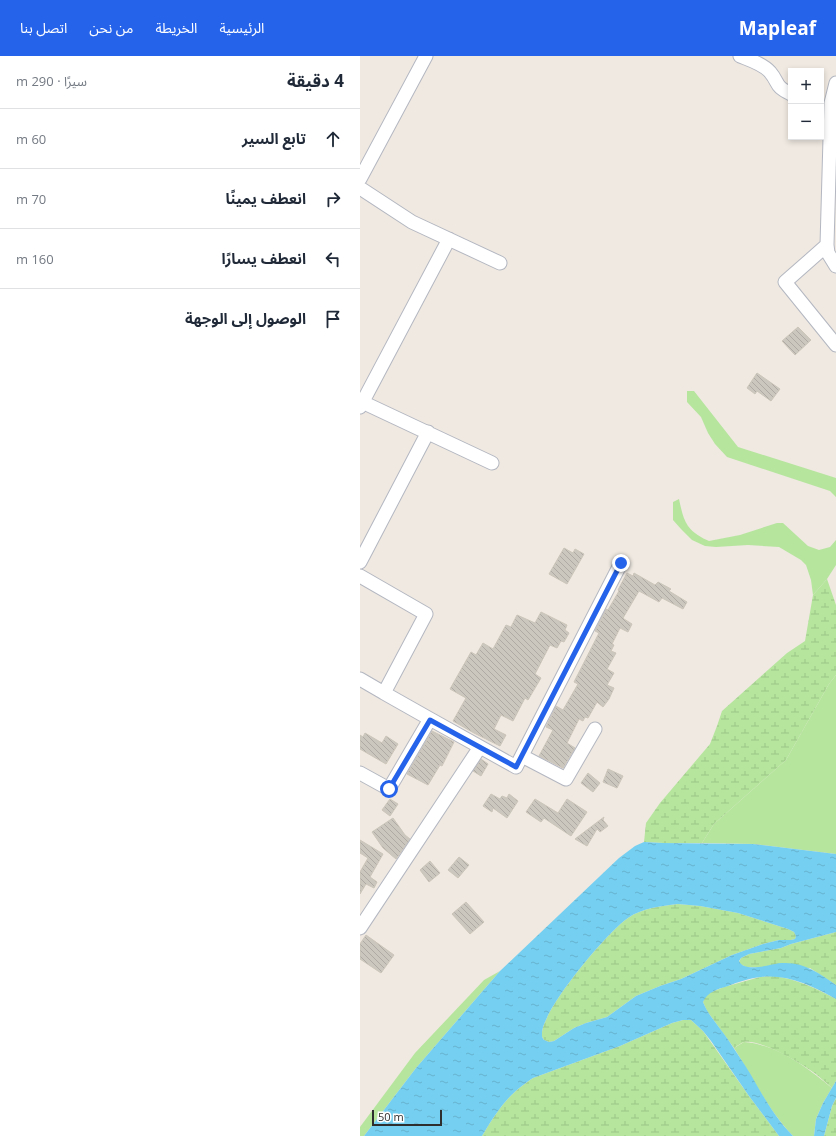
<!DOCTYPE html>
<html lang="ar">
<head>
<meta charset="utf-8">
<style>
	:root { --surface:#fff; --page:#f2f2f3; --text:#1f2937; --muted:#747a83; --line:#e0e1e3; --accent:#2563eb }
	body { margin:0; font-family:"Open Sans","Noto Sans Arabic",sans-serif; background:var(--page); color:var(--text); direction:rtl }
	.controls { position:absolute; right:12px; top:12px; display:grid; overflow:hidden; border-radius:0px; box-shadow:0 2px 6px #0003 }
	.controls button { width:36px; height:36px; display:grid; place-items:center; padding:0; border:0; border-bottom:1px solid var(--line); background:var(--surface); color:var(--text); font:20px sans-serif }
	.scale { position:absolute; left:12px; bottom:10px; width:70px; box-sizing:border-box; padding-left:4px; border:2px solid #2e2e2e; border-top:0; font-size:11px; line-height:14px; white-space:nowrap; color:#2e2e2e; -webkit-text-stroke:3px #fff; paint-order:stroke }
	.stop { position:absolute; width:12px; height:12px; margin:-9px; border:3px solid #2563eb; border-radius:50%; background:#fff }
	.stop.end { background:#2563eb; border-color:#fff; box-shadow:0 1px 4px #0008 }
	.list { margin:0; padding:0; list-style:none }
	h2 { display:flex; justify-content:space-between; align-items:center; height:52px; margin:0; padding:0 16px; font-size:17px }
	h2 small { font-size:13px; font-weight:400; color:var(--muted) }
	.list li { display:grid; grid-template-columns:26px 1fr auto; gap:12px; align-items:center; box-sizing:border-box; height:60px; padding:0 16px; border-top:1px solid var(--line) }
	.list b { display:block; font-size:15px; white-space:nowrap }
	.list em { font-size:13px; font-style:normal; color:var(--muted) }
	.icon { flex:none; width:22px; height:22px; fill:none; stroke:currentColor; stroke-width:2; stroke-linecap:round; stroke-linejoin:round }
	.map { position:relative; flex:none; width:476px; height:1080px; overflow:hidden; direction:ltr }
	header { display:flex; align-items:center; gap:24px; box-sizing:border-box; height:56px; padding:0 20px; background:var(--accent); color:#fff }
	header strong { font-size:19px }
	nav { display:flex; gap:22px; margin-inline-start:auto; font-size:14px }
	main { display:flex }
	aside { flex:1; background:var(--surface) }
	.map>svg:first-child { display:block }
</style>
</head>
<body>
<header>
<strong>Mapleaf</strong>
<nav><a>الرئيسية</a><a>الخريطة</a><a>من نحن</a><a>اتصل بنا</a></nav>
</header>
<main>
<div class="map">
<svg width="476" height="1080" viewBox="0 0 476 1080">
	<defs>
		<pattern id="wetland-marsh" width="20" height="14" patternUnits="userSpaceOnUse"><rect width="20" height="14" fill="#b6e59e"/><path d="M1 5h8M5 5V1M11 12h8M15 12V8" fill="none" stroke="#9dc588"/></pattern>
		<pattern id="water-ripples" width="26" height="14" patternUnits="userSpaceOnUse"><rect width="26" height="14" fill="#75cff0"/><path d="M2 4q2-2 4 0t4 0M15 11q2-2 4 0t4 0" fill="none" stroke="#66b2ce"/></pattern>
		<pattern id="building-back-hatch" width="6" height="6" patternUnits="userSpaceOnUse"><rect width="6" height="6" fill="#cbc7bf"/><path d="M-1 5l2 2M0 0l6 6M5-1l2 2" fill="none" stroke="#afaba4"/></pattern>
	</defs>
	<rect width="100%" height="100%" fill="#efe9e1"/>
	<path fill="#b6e59e" d="M 327,335 L 334,335 L 378,391 L 476,422 L 476,441 L 470,435 L 367,401 L 355,388 L 348,377 L 341,361 L 327,346 Z
		M 319,443 C 321,452 323,463 328,470 C 333,477 342,482 349,485 L 380,479 L 417,467 L 423,467 L 448,490 L 459,494 L 470,491 L 476,484 L 476,509 L 467,523 L 453,539 L 451,524 L 446,509 L 441,504 L 419,491 L 388,489 L 356,491 L 345,490 L 332,484 L 321,473 L 313,464 L 313,446 Z
		M 476,619 L 476,798 L 394,788 L 342,787 L 354,768 L 426,704 L 469,628 Z
		M 140,915 L 56,1012 L 4,1080 L 0,1080 L 0,1071 L 55,997 L 124,924 Z
		M 384,986 C 416,988 448,1012 472,1032 L 463,1047 L 456,1063 L 454,1080 L 433,1080 C 408,1054 393,1022 374,992 Z"/>
	<path fill="url(#wetland-marsh)" d="M 467,523 L 476,549 L 476,619 L 469,628 L 426,704 L 354,768 L 342,787 L 303,787 L 284,786 L 286,767 L 300,747 L 350,688 L 357,670 L 362,655 L 427,597 L 445,585 L 453,539 Z
		M 318,848 L 340,850 L 378,857 L 428,873 L 434,876 L 436,880 L 435,883 L 431,884 L 419,884 L 403,888 L 372,899 L 321,923 L 300,930 L 276,940 L 247,961 L 226,967 L 214,972 L 194,985 L 189,986 L 184,984 C 182,981 182,981 182,978 C 181,955 248,875 268,862 C 282,852 301,850 318,848 Z
		M 476,876 L 476,929 L 450,912 L 386,911 L 380,908 L 379,906 L 381,902 L 389,898 L 421,892 L 431,888 Z
		M 414,920 C 436,923 456,932 476,943 L 476,1025 L 472,1032 C 465,1026 458,1019 450,1014 C 437,1005 400,983 384,986 C 381,987 377,990 374,992 L 347,955 L 343,946 L 345,941 L 349,937 L 364,931 L 400,921 Z
		M 323,964 L 331,964 L 343,975 L 389,1040 L 419,1080 L 122,1080 C 138,1054 147,1039 173,1022 L 260,990 L 312,967 Z
		M 476,1042 L 476,1080 L 464,1080 L 472,1050 Z"/>
	<path fill="url(#water-ripples)" fill-rule="evenodd" d="M 284,786 L 303,787 L 393,788 L 476,798 L 476,876 L 431,888 L 421,892 L 389,898 L 381,902 L 379,905 C 385,918 412,907 423,907 C 444,906 459,917 476,929 L 476,943 C 453,930 427,918 401,921 C 390,922 378,926 368,930 C 358,933 347,936 343,946 C 349,961 360,971 369,985 C 376,996 384,1007 391,1019 C 403,1040 415,1062 433,1080 L 419,1080 L 389,1040 L 351,985 L 343,975 L 331,964 L 323,964 L 312,967 L 260,990 L 173,1022 C 147,1039 138,1054 122,1080 L 4,1080 L 56,1012 L 140,915 L 259,802 L 275,790 ZM 318,848 L 340,850 L 378,857 L 428,873 L 434,876 L 436,880 L 435,883 L 431,884 L 419,884 L 403,888 L 372,899 L 321,923 L 300,930 L 276,940 L 247,961 L 226,967 L 214,972 L 194,985 L 189,986 L 184,984 C 182,981 182,981 182,978 C 181,955 248,875 268,862 C 282,852 301,850 318,848 Z
		M 476,1025 L 476,1042 L 472,1050 L 464,1080 L 454,1080 L 456,1063 L 463,1047 Z"/>
	<path fill="url(#building-back-hatch)" stroke="#cbc5ba" d="M 438,271 L 451,284 L 435,299 L 422,285 Z
		M 397,317 L 420,333 L 411,345 L 397,335 L 395,338 L 387,332 Z
		M 204,492 L 213,497 L 215,493 L 224,498 L 207,528 L 189,518 Z
		M 267,517 L 273,520 L 274,517 L 295,529 L 298,526 L 311,533 L 309,535 L 327,546 L 323,553 L 302,542 L 299,546 L 279,535 L 263,562 L 264,563 L 272,568 L 268,576 L 260,572 L 252,588 L 254,589 L 251,595 L 256,597 L 247,613 L 254,617 L 247,629 L 254,632 L 249,643 L 243,651 L 237,646 L 228,662 L 225,661 L 223,665 L 219,663 L 207,687 L 215,692 L 203,712 L 179,700 L 193,674 L 186,671 L 196,650 L 203,654 L 218,628 L 214,626 L 239,577 L 235,575 L 246,553 L 248,554 L 259,535 L 258,534 Z
		M 181,556 L 207,569 L 205,574 L 209,577 L 204,586 L 201,585 L 197,592 L 190,589 L 175,618 L 181,622 L 168,644 L 165,642 L 153,665 L 141,659 L 134,673 L 146,679 L 140,690 L 114,677 L 93,665 L 106,642 L 90,633 L 111,596 L 116,599 L 123,587 L 133,593 L 146,569 L 151,571 L 157,559 L 175,567 Z
		M 72,675 L 94,686 L 82,710 L 80,709 L 68,729 L 47,718 Z
		M 5,677 L 22,687 L 26,680 L 38,688 L 26,708 L 0,693 L 0,679 L 3,681 Z
		M 121,703 L 128,708 L 121,720 L 113,715 Z
		M 248,713 L 263,720 L 257,732 L 243,726 Z
		M 228,717 L 240,727 L 233,736 L 221,727 Z
		M 131,738 L 140,743 L 142,740 L 147,742 L 149,738 L 158,745 L 147,762 L 133,752 L 132,756 L 123,750 Z
		M 30,743 L 38,748 L 30,760 L 22,754 Z
		M 175,743 L 198,757 L 207,743 L 227,756 L 211,780 L 184,762 L 181,766 L 166,756 Z
		M 244,761 L 243,764 L 248,770 L 240,776 L 237,773 L 227,790 L 215,783 Z
		M 33,762 L 45,779 L 50,783 L 36,803 L 23,792 L 12,776 Z
		M 0,784 L 23,798 L 10,821 L 17,826 L 14,832 L 6,828 L 0,838 L 0,816 L 8,802 L 0,797 Z
		M 99,801 L 109,809 L 98,822 L 88,814 Z
		M 70,805 L 80,817 L 69,826 L 60,814 Z
		M 106,846 L 124,866 L 110,878 L 92,858 Z
		M 6,879 L 34,899 L 21,917 L 0,903 L 0,888 Z"/>
	<g fill="none" stroke-linecap="round" stroke-linejoin="round">
		<defs>
			<path id="minor" d="M 380,0 C 390,4 403,8 410,16 C 420,28 414,30 431,38
				M 476,27 L 471,47 L 467,189 L 468,197 L 476,210
				M 0,123 L 66,0
				M 0,132 L 52,166 L 140,207
				M 467,189 L 425,226 L 476,289
				M 0,345 L 132,407
				M 0,351 L 89,183
				M 0,506 L 68,376
				M 0,520 L 66,558 L 24,637 L 70,663 L 156,711 L 261,507
				M 0,623 L 24,637
				M 162,700 L 206,723 L 235,673
				M 0,717 L 29,733 L 70,663
				M 0,872 L 120,691"/>
		</defs>
		<use href="#minor" stroke="#b4b7c1" stroke-width="15"/>
		<use href="#minor" stroke="#fff" stroke-width="13"/>
	</g>
	<g fill="none" stroke-linecap="round" stroke-linejoin="round">
		<path stroke="#2563eb" stroke-width="5" d="M 29,733 L 70,664 L 156,711 L 261,507"/>
	</g>
</svg>
<div class="controls">
<button>+</button>
<button>−</button>
</div>
<div class="scale">50 m</div>
<div class="stop" style="left:29px;top:733px"></div>
<div class="stop end" style="left:261px;top:507px"></div>
</div>
<aside>
<h2>4 دقيقة<small>سيرًا · 290 m</small></h2>
<ul class="list">
<li><svg class="icon" aria-label="ahead" viewBox="0 0 24 24"><path d="M12 20V5M6 11l6-6 6 6"/></svg><div><b>تابع السير</b></div><em>60 m</em></li>
<li><svg class="icon" aria-label="right" viewBox="0 0 24 24"><path d="M7 20v-9h11M14 6l5 5-5 5"/></svg><div><b>انعطف يمينًا</b></div><em>70 m</em></li>
<li><svg class="icon" aria-label="left" viewBox="0 0 24 24"><path d="M17 20v-9H6M10 6l-5 5 5 5"/></svg><div><b>انعطف يسارًا</b></div><em>160 m</em></li>
<li><svg class="icon" aria-label="arrive" viewBox="0 0 24 24"><path d="M6 21V4h12l-3 4 3 4H6"/></svg><div><b>الوصول إلى الوجهة</b></div></li>
</ul>
</aside>
</main>
</body>
</html>
